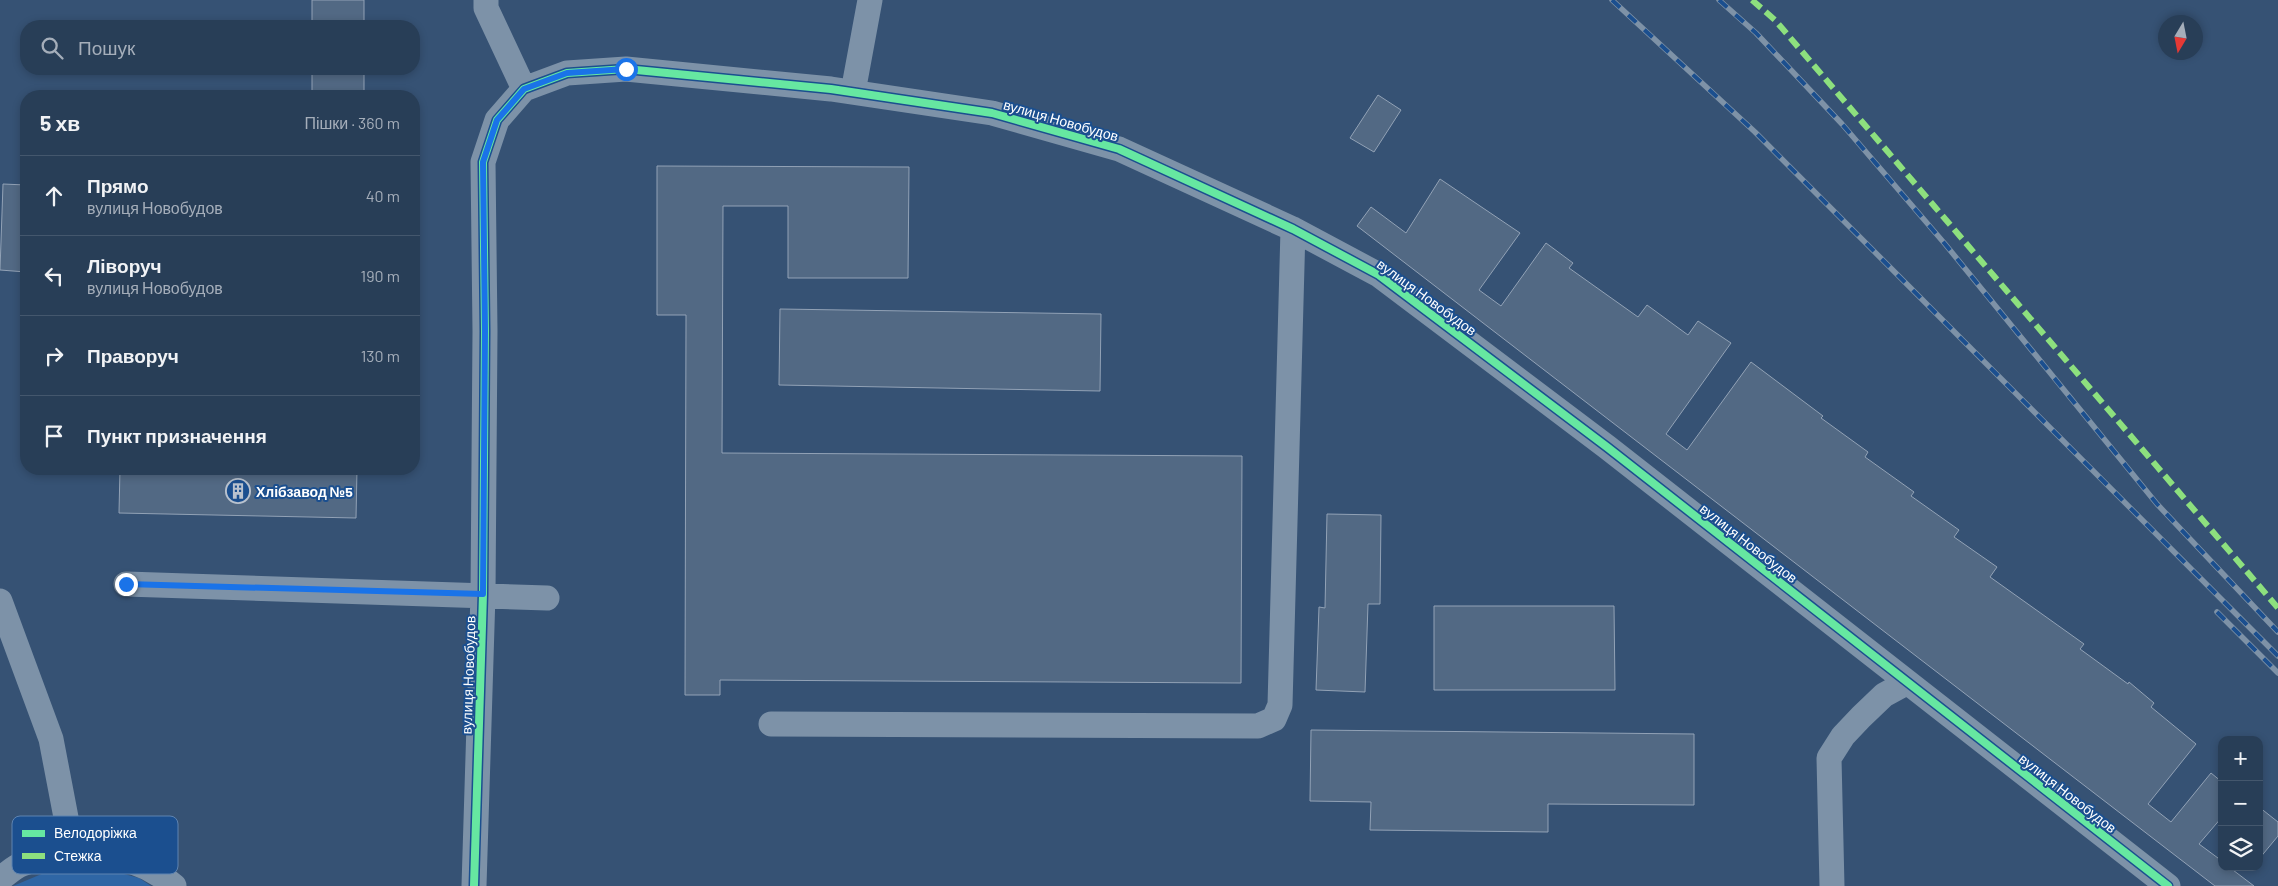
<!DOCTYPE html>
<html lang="uk">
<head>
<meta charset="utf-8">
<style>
	:root { --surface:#283e57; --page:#344961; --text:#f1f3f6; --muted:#a5aeba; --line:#44576d }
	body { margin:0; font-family:Barlow,sans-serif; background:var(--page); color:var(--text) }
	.controls { position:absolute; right:15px; bottom:15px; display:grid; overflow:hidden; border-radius:10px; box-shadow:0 2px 8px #0003 }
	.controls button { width:45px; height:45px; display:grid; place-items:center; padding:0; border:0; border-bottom:1px solid var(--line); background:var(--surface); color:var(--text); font:25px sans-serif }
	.compass { position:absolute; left:2158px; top:15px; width:45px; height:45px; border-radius:50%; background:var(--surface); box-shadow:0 2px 8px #0003; rotate:190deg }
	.stop { position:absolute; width:15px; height:15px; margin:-11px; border:4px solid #1a73e8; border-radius:50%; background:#fff }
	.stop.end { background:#1a73e8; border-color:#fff; box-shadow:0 1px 5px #0008 }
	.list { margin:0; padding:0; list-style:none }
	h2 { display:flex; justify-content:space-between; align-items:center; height:65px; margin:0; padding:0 20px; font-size:21px }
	h2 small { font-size:16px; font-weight:400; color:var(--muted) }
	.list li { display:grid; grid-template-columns:32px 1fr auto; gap:15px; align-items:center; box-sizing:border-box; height:80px; padding:0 20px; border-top:1px solid var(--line) }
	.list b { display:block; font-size:19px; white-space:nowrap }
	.list p { margin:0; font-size:16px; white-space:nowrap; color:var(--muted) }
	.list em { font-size:16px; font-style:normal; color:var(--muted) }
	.icon { flex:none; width:28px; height:28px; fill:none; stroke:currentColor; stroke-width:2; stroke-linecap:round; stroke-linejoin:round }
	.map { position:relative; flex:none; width:2278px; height:886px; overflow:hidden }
	.search { position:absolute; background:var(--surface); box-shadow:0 2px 8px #0003; left:20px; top:20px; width:400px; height:55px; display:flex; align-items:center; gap:12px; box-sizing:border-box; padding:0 18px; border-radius:20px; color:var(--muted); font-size:19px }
	.panel { position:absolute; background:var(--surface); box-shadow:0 2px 8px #0003; left:20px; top:90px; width:400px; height:385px; border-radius:20px }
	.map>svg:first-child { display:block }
</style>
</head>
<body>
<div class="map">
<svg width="2278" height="886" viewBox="0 0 2278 886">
	<rect width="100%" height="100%" fill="#365274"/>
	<path fill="#2f66a5" d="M 98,867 L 139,878 L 151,886 L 13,886 L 56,868 Z"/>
	<path fill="#526984" stroke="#92a2b6" d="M 312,0 L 364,0 L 364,26 L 312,26 Z
		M 312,69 L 364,69 L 364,96 L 312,96 Z
		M 1378,95 L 1401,110 L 1374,152 L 1350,138 Z
		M 657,166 L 909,167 L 908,278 L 788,278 L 788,206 L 723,206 L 722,453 L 1242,456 L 1241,683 L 720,680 L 720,695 L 685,695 L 686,315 L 657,315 Z
		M 1440,179 L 1520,233 L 1479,290 L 1501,306 L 1546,243 L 1573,263 L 1569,268 L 1638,317 L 1647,305 L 1688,335 L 1698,321 L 1731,343 L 1666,434 L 1687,450 L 1751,362 L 1823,416 L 1821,418 L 1868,452 L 1865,457 L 1914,492 L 1911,496 L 1959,530 L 1954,537 L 1997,567 L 1990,577 L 2084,644 L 2080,649 L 2128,684 L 2129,682 L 2154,703 L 2151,707 L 2196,744 L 2148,804 L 2171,822 L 2211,773 L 2222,782 L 2222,817 L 2199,844 L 2222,861 L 2222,867 L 2229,867 L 2254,886 L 2215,886 L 1357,226 L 1371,207 L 1406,233 Z
		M 3,184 L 26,185 L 26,272 L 0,270 Z
		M 780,309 L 1101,314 L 1100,391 L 779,385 Z
		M 120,469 L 357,469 L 356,518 L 119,513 Z
		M 1327,514 L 1381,515 L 1380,604 L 1368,604 L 1365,692 L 1316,690 L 1319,607 L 1325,608 Z
		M 1434,606 L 1614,606 L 1615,690 L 1434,690 Z
		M 1311,730 L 1694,734 L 1694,805 L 1548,804 L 1548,832 L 1370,830 L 1371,802 L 1310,801 Z
		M 2259,807 L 2278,822 L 2278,836 L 2259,859 Z"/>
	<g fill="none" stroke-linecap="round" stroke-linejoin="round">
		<path stroke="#7d92a8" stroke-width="25" d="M 486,0 L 486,8 L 524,89
			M 853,92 L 870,0
			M 126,584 L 547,598
			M 0,601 L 51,739 L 73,854
			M 771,724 L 1258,726 L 1274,719 L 1280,705 L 1293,229
			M 0,879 C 7,874 14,867 22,864 C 72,845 133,850 174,886
			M 474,886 L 483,594 L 485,331 L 483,162 L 497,120 L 524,89 L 567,73 L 626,69 L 831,89 L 992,113 L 1119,149 L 1293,229 L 1379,275 L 1607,447 L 2168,886
			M 1832,886 L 1829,758 L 1843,736 L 1861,717 L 1884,695 L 1906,683"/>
		<defs>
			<path id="rail" d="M 1612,0 L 1755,132 L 2278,656
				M 1719,0 L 1756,33 L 1842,124 L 1945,244 L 2157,504 L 2278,632
				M 2217,612 L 2278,673"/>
		</defs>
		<use href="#rail" stroke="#7e92a7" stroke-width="5.5"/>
		<use href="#rail" stroke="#1b4f8f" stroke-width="4" stroke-dasharray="11" stroke-linecap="butt"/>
		<path stroke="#8de07e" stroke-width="6" stroke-dasharray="12 6" stroke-linecap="butt" d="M 1752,0 L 1775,20 L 2278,608"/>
		<defs>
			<path id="cycleway" d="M 474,886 L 483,594 L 485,331 L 483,162 L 497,120 L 524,89 L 567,73 L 626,69 L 831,89 L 992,113 L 1119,149 L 1293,229 L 1379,275 L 1607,447 L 2168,886"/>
		</defs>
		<use href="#cycleway" stroke="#1b4f8f" stroke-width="11"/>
		<use href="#cycleway" stroke="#66e7a1" stroke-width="8"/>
	</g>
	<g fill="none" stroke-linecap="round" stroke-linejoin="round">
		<path stroke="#1a73e8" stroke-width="6" d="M 126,584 L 483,594 L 485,331 L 483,162 L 497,120 L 524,89 L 567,73 L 626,69"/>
	</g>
	<defs>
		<symbol id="building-ring" viewBox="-11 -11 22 22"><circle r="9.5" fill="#1b4f8f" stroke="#b9c2ce" stroke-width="1.5"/><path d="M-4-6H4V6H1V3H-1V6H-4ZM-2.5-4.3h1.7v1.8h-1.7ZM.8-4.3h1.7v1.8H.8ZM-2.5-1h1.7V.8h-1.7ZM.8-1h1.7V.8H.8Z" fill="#b9c2ce"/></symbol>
	</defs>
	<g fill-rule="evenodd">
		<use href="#building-ring" x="224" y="477" width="28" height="28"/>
	</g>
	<g text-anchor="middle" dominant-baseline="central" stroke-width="4" stroke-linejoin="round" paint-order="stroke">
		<g font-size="14" fill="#fff" stroke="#1b4f8f">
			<text transform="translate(1061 120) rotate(16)">вулиця Новобудов</text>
			<text transform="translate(1427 297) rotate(36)">вулиця Новобудов</text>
			<text transform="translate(1749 543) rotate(38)">вулиця Новобудов</text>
			<text transform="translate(468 675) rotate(-88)">вулиця Новобудов</text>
			<text transform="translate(2068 793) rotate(38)">вулиця Новобудов</text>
		</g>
		<g font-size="14" font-weight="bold" fill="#fff" stroke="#1b4f8f" text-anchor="start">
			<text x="256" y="491">Хлібзавод №5</text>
		</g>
	</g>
	<rect x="12" y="816" width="166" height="58" rx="8" fill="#1b4f8f" stroke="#5f84b1" stroke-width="1"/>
	<rect x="22" y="830" width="23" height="7" fill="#66e7a1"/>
	<rect x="22" y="853" width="23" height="6" fill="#8de07e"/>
	<g font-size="14" fill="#fff">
		<text x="54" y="838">Велодоріжка</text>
		<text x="54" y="861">Стежка</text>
	</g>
</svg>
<div class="controls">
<button>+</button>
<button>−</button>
<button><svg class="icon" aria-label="layers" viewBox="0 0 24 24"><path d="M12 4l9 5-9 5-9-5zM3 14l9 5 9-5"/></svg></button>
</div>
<svg class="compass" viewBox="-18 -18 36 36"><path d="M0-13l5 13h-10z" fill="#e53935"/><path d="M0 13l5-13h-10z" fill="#a5aeba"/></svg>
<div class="stop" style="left:626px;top:69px"></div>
<div class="stop end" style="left:126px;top:584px"></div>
<div class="search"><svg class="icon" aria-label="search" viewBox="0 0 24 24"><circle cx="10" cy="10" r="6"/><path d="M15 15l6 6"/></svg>Пошук</div>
<section class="panel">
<h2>5 хв<small>Пішки · 360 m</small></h2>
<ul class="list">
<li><svg class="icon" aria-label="ahead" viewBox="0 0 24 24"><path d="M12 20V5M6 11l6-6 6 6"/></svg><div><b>Прямо</b><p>вулиця Новобудов</p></div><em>40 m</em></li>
<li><svg class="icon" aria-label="left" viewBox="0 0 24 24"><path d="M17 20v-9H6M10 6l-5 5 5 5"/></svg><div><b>Ліворуч</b><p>вулиця Новобудов</p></div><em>190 m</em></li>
<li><svg class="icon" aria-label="right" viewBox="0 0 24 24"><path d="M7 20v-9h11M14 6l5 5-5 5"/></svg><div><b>Праворуч</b></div><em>130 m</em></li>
<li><svg class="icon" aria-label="arrive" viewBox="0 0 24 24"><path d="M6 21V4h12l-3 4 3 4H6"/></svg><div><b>Пункт призначення</b></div></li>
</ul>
</section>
</div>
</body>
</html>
